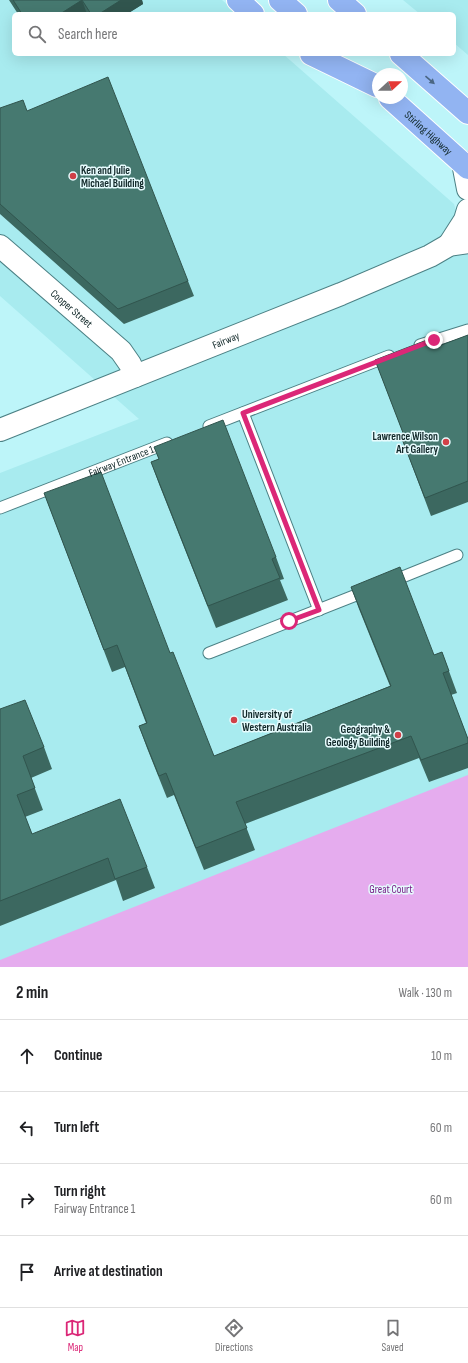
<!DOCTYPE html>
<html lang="en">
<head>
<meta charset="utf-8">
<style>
	:root { --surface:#fff; --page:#f6f6f6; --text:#202124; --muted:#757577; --line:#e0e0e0; --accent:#db2777 }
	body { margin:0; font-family:"Sofia Sans Condensed",sans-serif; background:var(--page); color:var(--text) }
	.compass { position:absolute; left:372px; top:68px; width:36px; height:36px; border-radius:50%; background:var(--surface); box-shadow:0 4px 16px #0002; rotate:69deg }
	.stop { position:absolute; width:12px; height:12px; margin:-9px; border:3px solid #db2777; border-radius:50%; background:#fff }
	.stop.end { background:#db2777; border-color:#fff; box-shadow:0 1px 4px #0008 }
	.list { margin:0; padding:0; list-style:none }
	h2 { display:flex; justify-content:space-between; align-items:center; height:52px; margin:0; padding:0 16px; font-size:17px }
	h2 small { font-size:13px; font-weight:400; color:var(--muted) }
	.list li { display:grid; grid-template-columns:26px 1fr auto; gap:12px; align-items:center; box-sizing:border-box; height:72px; padding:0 16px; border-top:1px solid var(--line) }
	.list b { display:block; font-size:15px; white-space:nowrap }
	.list p { margin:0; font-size:13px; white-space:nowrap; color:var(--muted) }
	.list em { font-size:13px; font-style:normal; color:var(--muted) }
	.icon { flex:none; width:22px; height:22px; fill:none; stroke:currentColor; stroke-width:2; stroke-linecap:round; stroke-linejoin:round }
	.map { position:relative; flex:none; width:468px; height:967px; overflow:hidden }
	.search { position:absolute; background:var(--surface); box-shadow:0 4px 16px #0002; left:12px; right:12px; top:12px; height:44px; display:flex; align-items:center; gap:10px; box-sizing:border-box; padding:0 14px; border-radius:6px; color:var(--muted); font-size:15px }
	.sheet { height:340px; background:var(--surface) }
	nav { display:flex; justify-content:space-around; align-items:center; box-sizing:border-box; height:56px; border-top:1px solid var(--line); background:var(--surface); font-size:11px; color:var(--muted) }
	nav a { display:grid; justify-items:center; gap:2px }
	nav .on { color:var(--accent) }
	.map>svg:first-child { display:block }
</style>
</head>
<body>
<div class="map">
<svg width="468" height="967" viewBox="0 0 468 967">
	<rect width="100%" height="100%" fill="#bdf5f9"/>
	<path fill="#a8ebef" d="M 0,0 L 222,0 L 238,14 L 14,14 L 14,54 L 283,54 L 454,204 L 468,252 L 468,967 L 0,967 L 0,473 L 139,419 L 0,296 Z
		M 403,0 L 468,0 L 468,55 L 454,43 L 454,14 L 420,14 Z"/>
	<path fill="#e5acee" d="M 468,775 L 468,967 L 0,967 L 0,960 Z"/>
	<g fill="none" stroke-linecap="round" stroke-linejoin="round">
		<defs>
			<g id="service">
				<path d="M 420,345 L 468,330"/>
				<path d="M 243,413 L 319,610"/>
				<path d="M 209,426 L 389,356"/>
				<path id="s1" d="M 0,508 L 167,443"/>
				<path d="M 390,582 L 457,555"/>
				<path d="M 209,653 L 369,590"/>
			</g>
			<g id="minor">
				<path id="s2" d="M 0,246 L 121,351 L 130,364 L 135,376"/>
			</g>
			<g id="tertiary">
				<path d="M 463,163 L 468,189"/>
				<path d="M 449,245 L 465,220 L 468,210"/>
				<path id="s3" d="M 0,430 L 341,294 L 430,256 L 449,245 L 468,242"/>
			</g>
			<g id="trunk">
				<path d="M 238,0 L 253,14"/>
				<path d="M 280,0 L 296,14"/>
				<path d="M 339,0 L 355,14"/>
				<path d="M 311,54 L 377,86"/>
				<path d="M 401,54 L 468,113"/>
				<path id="s4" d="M 390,98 L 468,168"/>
			</g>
		</defs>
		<use href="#service" stroke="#4c8185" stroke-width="13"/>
		<use href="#minor" stroke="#4c8185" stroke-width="24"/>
		<use href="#tertiary" stroke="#4c8185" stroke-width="24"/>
		<use href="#trunk" stroke="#fff" stroke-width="24"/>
		<use href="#service" stroke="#fff" stroke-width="11"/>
		<use href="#minor" stroke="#fff" stroke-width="22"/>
		<use href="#tertiary" stroke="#fff" stroke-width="22"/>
		<use href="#trunk" stroke="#92b4f2" stroke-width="22"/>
	</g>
	<path fill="#3c6860" d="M 9,0 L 142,0 L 143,4 L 127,14 L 18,14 Z
		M 0,108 L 188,281 L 194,296 L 124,324 L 0,214 Z
		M 468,335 L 468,502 L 431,516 L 402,439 L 405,438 L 375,360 L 436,347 Z
		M 154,447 L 276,557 L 284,579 L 280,580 L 288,600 L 216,628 L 159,484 L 151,462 L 159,459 Z
		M 44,493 L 170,653 L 214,756 L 390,686 L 359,609 L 351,587 L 434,655 L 442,652 L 457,693 L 451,695 L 468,739 L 468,768 L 429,782 L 419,758 L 245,824 L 255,850 L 204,870 L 174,795 L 167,798 L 147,748 L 139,726 L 146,723 L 125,667 L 112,672 Z
		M 0,709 L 44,747 L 52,769 L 31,778 L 43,810 L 25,817 L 32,834 L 147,867 L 155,888 L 123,901 L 116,880 L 0,926 Z"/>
	<path fill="#31554e" d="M 82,0 L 87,14 L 60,14 Z
		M 121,0 L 142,0 L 143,4 L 127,14 L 99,14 Z"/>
	<path fill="#467970" stroke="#31554e" d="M 13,0 L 121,0 L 99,14 L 91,14 L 82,0 L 60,14 L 22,14 Z
		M 108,77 L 188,281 L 118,309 L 0,204 L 0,108 L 23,100 L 27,111 Z
		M 468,335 L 468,481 L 425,498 L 402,439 L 405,438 L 375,360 L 432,338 L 436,347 Z
		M 223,420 L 276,557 L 272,559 L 280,578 L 208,606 L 151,462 L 159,459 L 154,447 Z
		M 101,472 L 170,653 L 173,652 L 214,756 L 391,686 L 351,587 L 400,567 L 434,655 L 442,652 L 449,671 L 443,673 L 468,739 L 468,743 L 421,760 L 411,736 L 236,802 L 247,828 L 196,848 L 166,773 L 159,776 L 139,726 L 147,723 L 117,645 L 104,650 L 44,493 Z
		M 25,700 L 44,747 L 23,756 L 35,788 L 17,795 L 32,834 L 120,799 L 147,867 L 115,879 L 108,858 L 0,901 L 0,709 Z"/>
	<defs><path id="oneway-solid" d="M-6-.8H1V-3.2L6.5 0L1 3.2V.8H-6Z"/></defs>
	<use fill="#4a6683" href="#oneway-solid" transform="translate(430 80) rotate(41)"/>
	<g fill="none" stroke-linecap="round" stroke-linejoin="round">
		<path stroke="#db2777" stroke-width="5" d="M 289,621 L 319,610 L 243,413 L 434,340"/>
	</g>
	<g fill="#d04048" stroke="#e6fbfd" stroke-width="1.5">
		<circle cx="73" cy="176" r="4"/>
		<circle cx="446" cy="442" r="4"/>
		<circle cx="234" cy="720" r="4"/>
		<circle cx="398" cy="735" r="4"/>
	</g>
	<g text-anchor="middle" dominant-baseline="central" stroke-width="3" stroke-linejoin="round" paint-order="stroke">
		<g font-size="11" fill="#102728" stroke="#e6fbfd">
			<text stroke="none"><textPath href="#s4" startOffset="52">Stirling Highway</textPath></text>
			<text stroke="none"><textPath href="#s2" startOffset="95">Cooper Street</textPath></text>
			<text stroke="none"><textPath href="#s3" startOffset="243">Fairway</textPath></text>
			<text stroke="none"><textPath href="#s1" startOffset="130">Fairway Entrance 1</textPath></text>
		</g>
		<g font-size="11" font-weight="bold" fill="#102728" stroke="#e6fbfd" text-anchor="start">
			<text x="81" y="170">Ken and Julie<tspan x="81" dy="13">Michael Building</tspan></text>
			<text x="438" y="436" text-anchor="end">Lawrence Wilson<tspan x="438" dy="13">Art Gallery</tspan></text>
			<text x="242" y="714">University of<tspan x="242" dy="13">Western Australia</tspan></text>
			<text x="390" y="729" text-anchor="end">Geography &amp;<tspan x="390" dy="13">Geology Building</tspan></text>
		</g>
		<g font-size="11" fill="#771b86" stroke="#e6fbfd">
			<text x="391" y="889">Great Court</text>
		</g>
	</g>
</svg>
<svg class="compass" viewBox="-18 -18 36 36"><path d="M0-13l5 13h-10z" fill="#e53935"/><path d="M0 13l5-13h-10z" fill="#757577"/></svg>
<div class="stop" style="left:289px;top:621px"></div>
<div class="stop end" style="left:434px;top:340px"></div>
<div class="search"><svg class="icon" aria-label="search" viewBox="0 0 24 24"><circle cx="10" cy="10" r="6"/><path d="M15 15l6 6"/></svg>Search here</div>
</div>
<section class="sheet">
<h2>2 min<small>Walk · 130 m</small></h2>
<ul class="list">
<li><svg class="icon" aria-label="ahead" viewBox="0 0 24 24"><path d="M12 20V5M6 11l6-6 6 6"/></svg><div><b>Continue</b></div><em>10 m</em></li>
<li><svg class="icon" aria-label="left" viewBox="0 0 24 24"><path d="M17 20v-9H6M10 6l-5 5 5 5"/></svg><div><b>Turn left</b></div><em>60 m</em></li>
<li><svg class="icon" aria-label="right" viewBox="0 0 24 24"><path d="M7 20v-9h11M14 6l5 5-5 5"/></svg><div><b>Turn right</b><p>Fairway Entrance 1</p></div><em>60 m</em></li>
<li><svg class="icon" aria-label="arrive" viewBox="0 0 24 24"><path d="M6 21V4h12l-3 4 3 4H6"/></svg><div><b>Arrive at destination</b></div></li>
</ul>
</section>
<nav>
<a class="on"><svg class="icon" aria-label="map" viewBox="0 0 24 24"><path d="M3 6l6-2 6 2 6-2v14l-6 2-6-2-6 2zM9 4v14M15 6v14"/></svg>Map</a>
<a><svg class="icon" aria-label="directions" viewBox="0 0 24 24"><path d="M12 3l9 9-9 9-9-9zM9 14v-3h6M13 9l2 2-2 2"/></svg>Directions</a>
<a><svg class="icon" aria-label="saved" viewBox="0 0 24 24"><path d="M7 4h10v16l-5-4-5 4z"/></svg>Saved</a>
</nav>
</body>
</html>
